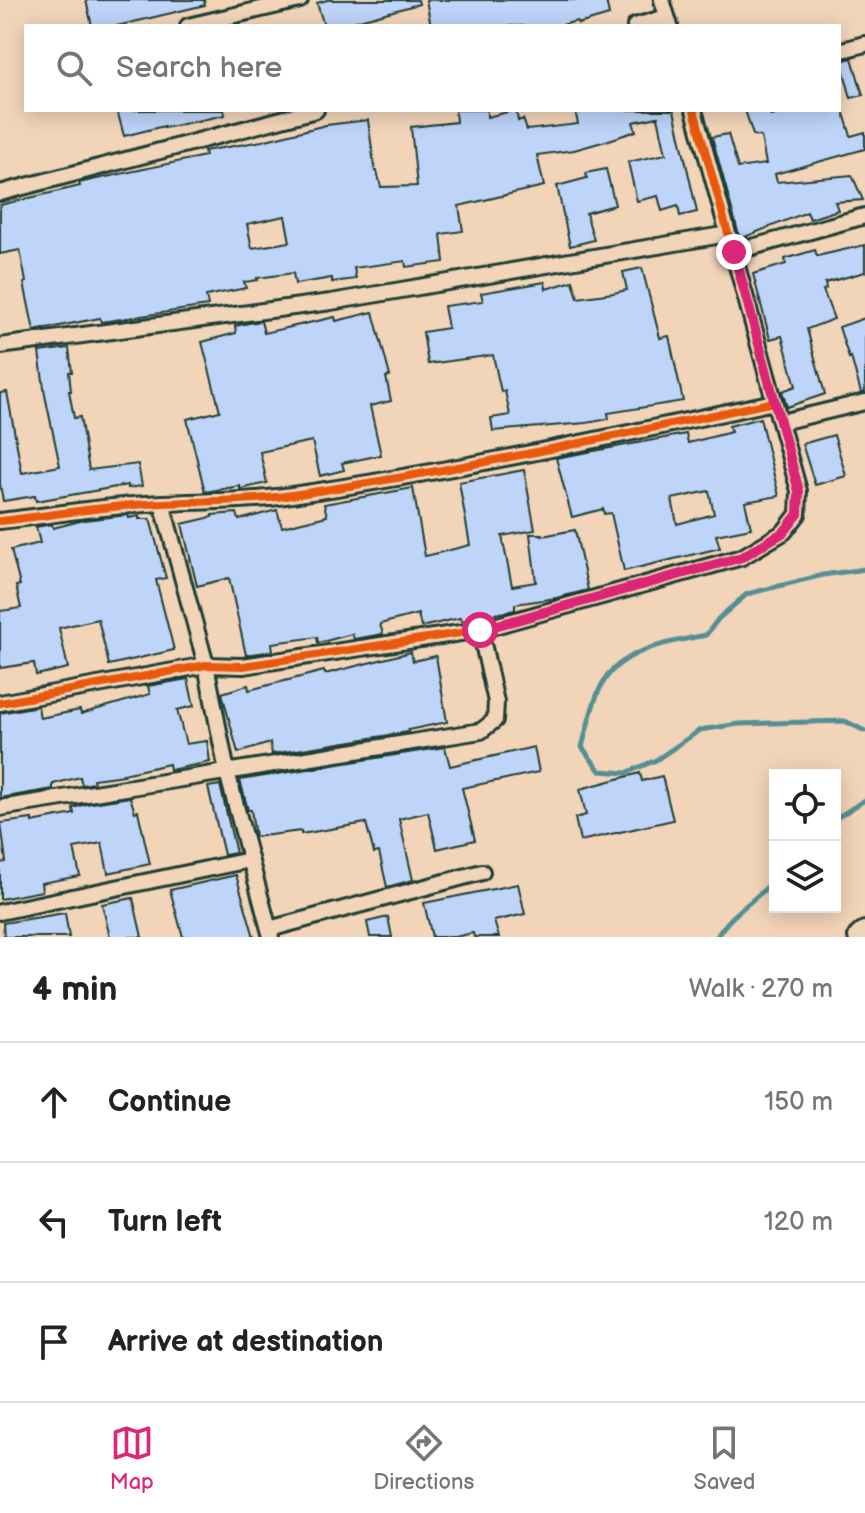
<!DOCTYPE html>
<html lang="en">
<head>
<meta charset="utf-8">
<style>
	:root { --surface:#fff; --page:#f6f6f6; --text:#222; --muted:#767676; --line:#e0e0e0; --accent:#db2777 }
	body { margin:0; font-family:"Balsamiq Sans",sans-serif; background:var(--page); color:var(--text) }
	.controls { position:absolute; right:24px; bottom:24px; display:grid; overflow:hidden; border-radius:0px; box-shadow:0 4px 20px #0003 }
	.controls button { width:72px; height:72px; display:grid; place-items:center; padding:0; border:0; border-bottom:2px solid var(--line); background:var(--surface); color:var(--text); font:40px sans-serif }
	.stop { position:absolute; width:24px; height:24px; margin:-18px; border:6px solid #db2777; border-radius:50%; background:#fff }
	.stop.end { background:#db2777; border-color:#fff; box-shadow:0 2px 8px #0008 }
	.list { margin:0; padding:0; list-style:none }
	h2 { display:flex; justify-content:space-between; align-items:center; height:104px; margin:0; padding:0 32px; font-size:34px }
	h2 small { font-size:26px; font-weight:400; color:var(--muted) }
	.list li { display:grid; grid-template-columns:52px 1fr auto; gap:24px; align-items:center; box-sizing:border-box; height:120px; padding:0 32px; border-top:2px solid var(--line) }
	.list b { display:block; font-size:30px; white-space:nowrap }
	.list em { font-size:26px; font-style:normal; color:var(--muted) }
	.icon { flex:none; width:44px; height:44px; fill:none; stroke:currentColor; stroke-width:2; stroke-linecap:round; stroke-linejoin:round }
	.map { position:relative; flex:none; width:865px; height:937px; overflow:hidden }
	.search { position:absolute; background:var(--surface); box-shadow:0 4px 20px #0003; left:24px; right:24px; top:24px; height:88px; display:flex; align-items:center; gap:20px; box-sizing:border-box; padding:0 28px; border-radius:0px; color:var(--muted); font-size:30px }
	.sheet { height:464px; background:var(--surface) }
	nav { display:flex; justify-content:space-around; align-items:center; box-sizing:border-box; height:112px; border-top:2px solid var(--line); background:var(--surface); font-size:22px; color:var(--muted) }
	nav a { display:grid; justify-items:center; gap:4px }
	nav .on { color:var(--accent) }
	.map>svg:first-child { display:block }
</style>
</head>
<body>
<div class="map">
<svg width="865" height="937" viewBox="0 0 865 937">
	<rect width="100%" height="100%" fill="#f2d5b9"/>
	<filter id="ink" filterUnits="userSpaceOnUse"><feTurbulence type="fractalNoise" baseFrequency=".0125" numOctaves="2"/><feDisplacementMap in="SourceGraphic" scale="16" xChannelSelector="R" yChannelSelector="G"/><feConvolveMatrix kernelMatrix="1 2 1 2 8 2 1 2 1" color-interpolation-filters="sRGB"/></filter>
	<g filter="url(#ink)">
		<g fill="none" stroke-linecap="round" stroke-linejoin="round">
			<path stroke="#548f95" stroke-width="5" d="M 865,569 L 823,575 L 747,594 L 719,618 L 706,635 C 672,642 624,648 604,681 C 593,699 588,726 582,747 L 600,771 L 626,773 L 656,760 L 700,730 L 739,724 L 845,721 L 865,731
				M 835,819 L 865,800
				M 717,937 C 730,913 757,900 775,879"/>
		</g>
		<path fill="#bed4f9" stroke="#1f3d34" stroke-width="2" fill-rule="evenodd" d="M 86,0 L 204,0 L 205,5 L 117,26 L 92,26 Z
			M 327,0 L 418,0 L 419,4 L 352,22 L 353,26 L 324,26 L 317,3 Z
			M 426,0 L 606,0 L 609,15 L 578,24 L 577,21 L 558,26 L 431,26 Z
			M 852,58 L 863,95 L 851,98 L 841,61 Z
			M 117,110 L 224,110 L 225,115 L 164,128 L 164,126 L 124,136 Z
			M 455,110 L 487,110 L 487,117 L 516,110 L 518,121 L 523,119 L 527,130 L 578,124 L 575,110 L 674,110 L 697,212 L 680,216 L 678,206 L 662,211 L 658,196 L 637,201 L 628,162 L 666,154 L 658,117 L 633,122 L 636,131 L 606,141 L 574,150 L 537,155 L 544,186 L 459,206 L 463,231 L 441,234 L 444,262 L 406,267 L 405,261 L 354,268 L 356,279 L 332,282 L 332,278 L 295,284 L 293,273 L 257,278 L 258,280 L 244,282 L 246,288 L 206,296 L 208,306 L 101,322 L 100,318 L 34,331 L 24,283 L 26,282 L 20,250 L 0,254 L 0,205 L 80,186 L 79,183 L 92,180 L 205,156 L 204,151 L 262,141 L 326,125 L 368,120 L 375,171 L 377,171 L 381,187 L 417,186 L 411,127 L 456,122 ZM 285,216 L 290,242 L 252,248 L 247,224 Z
			M 745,110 L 769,110 L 771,116 L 792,110 L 843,110 L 851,136 L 865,132 L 865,149 L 775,174 L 777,182 L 852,175 L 863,200 L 835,202 L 838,210 L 810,219 L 807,212 L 740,239 L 712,137 L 728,134 L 738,168 L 766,164 L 761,137 L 753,135 Z
			M 606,169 L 615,205 L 586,213 L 594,240 L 570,246 L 557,186 L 587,178 L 586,173 Z
			M 865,245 L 865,272 L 825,283 L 826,289 L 823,290 L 834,319 L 807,329 L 825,394 L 787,407 L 782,391 L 796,386 L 782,336 L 770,339 L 753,274 L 786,264 L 785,259 L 815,250 L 817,256 Z
			M 642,268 L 660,338 L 669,336 L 683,401 L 608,413 L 609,419 L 586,423 L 493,431 L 491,418 L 510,415 L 505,391 L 501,392 L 493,355 L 428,364 L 423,332 L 448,328 L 444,306 L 483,301 L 481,293 L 545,282 L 546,289 L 573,281 L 578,298 L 613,293 L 627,290 L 623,272 Z
			M 373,312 L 390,376 L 386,377 L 391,401 L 370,406 L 381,455 L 342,463 L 344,470 L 320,476 L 312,441 L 260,452 L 267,483 L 240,489 L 240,486 L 205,492 L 187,419 L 220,411 L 202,342 L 236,333 L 235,326 L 249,323 L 261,321 L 264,333 L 335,317 L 336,321 Z
			M 865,318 L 865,392 L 861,393 L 851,357 L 849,358 L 839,327 Z
			M 69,348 L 72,372 L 69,372 L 71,391 L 69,391 L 74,418 L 80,417 L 89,470 L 138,464 L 142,486 L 128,488 L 128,485 L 36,501 L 35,496 L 3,501 L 0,484 L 0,393 L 7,392 L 22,473 L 60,466 L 45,395 L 39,352 Z
			M 760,418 L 779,496 L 745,502 L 751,528 L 716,535 L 720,548 L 624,571 L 611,513 L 604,514 L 603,509 L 572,517 L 556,458 L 686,434 L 688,443 L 731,432 L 729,426 ZM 709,491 L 714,514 L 677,524 L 672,499 Z
			M 834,435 L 846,476 L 815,485 L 802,444 Z
			M 524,470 L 535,530 L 502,536 L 512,586 L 536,582 L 530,534 L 542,534 L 542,536 L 575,530 L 588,590 L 556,598 L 515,604 L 515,610 L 461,621 L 460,618 L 421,627 L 418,614 L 380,624 L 383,634 L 372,636 L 354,639 L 352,634 L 318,643 L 317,637 L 272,643 L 273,651 L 246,655 L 229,578 L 197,586 L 182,524 L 212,517 L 212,515 L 237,513 L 239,520 L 277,510 L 282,527 L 327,516 L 324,504 L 413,488 L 425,556 L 430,555 L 470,545 L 459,482 Z
			M 128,515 L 129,518 L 139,516 L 139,519 L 150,519 L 166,578 L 156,580 L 174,650 L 109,665 L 98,619 L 59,628 L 68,668 L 36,675 L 34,663 L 0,668 L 0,611 L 21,608 L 16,586 L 20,585 L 11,550 L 40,543 L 36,527 L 52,524 L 53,528 L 84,520 Z
			M 411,652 L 413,661 L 436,656 L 447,722 L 408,730 L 408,732 L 272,754 L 270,743 L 238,753 L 222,693 L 248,685 L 249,690 L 324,671 L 325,674 Z
			M 188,679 L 194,706 L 177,710 L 186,744 L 207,741 L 210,762 L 170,770 L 169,764 L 123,774 L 124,775 L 93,779 L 94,783 L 82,785 L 80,777 L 53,784 L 53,789 L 0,798 L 0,713 L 38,706 L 40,718 L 80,710 L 81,714 L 150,694 L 148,686 Z
			M 445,747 L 450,766 L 534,747 L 539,772 L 462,788 L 475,840 L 437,849 L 428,812 L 399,819 L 413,880 L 387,887 L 379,852 L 374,853 L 366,823 L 301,834 L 301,831 L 255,837 L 251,810 L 248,810 L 240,780 Z
			M 640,773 L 642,781 L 662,776 L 673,820 L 580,841 L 575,818 L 586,815 L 580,789 Z
			M 220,785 L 236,853 L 224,855 L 208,787 Z
			M 130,797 L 135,812 L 138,811 L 150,864 L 108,873 L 102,843 L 74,848 L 80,876 L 41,883 L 42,891 L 0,899 L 0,863 L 6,862 L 1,823 L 32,819 L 32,822 L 74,814 L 73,808 L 86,804 Z
			M 236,875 L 254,937 L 183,937 L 170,890 Z
			M 518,884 L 525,914 L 494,921 L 499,937 L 474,937 L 473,933 L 455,937 L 432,937 L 424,903 Z
			M 133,898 L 142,937 L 110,937 L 102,904 Z
			M 65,913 L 69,937 L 4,937 L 3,923 Z
			M 388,917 L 392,937 L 370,937 L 367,922 Z"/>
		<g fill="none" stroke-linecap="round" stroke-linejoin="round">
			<defs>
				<path id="street" d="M 662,0 L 670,26
					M 188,26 L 300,0
					M 635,26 L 667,17
					M 839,51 L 865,44
					M 0,193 L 316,110
					M 734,252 L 865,216
					M 0,346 L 331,302 L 728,234
					M 781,422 L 865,402
					M 162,503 L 206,665 L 227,772 L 271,937
					M 0,521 C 54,515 109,505 163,503 C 204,501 244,502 285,496 C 449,472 612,437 774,402
					M 0,703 L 206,665 L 243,666 L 480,630 L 742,557 L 784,532 L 798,514 L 799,491 L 694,110
					M 0,808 L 481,731 L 495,720 L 496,702 L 480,630
					M 0,912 L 250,860
					M 269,929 L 482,872"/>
				<path id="secondary" d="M 859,937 L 865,932"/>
			</defs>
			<use href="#street" stroke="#1f3d34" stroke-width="20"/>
			<use href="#secondary" stroke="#1f3d34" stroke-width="26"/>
			<use href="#street" stroke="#f2d5b9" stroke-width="14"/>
			<use href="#secondary" stroke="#f2d5b9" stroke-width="20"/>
			<defs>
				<path id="cycleway" d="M 0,521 C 54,515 109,505 163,503 C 204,501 244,502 285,496 C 449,472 612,437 774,402
					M 0,703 L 206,665 L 243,666 L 480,630 L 742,557 L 784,532 L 798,514 L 799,491 L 694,110"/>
			</defs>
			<use href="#cycleway" stroke="#f2d5b9" stroke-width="13"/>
			<use href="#cycleway" stroke="#e8590c" stroke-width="8"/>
		</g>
	</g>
	<g fill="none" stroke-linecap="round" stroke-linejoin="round" filter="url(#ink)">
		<path stroke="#db2777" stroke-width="10" d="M 480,630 L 742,557 L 784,532 L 798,514 L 799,491 L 734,252"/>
	</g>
</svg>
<div class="controls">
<button><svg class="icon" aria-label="locate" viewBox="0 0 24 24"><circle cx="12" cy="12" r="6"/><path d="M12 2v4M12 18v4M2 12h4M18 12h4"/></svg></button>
<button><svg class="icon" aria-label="layers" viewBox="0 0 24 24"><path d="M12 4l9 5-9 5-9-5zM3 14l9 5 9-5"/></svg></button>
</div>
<div class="stop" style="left:480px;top:630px"></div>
<div class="stop end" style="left:734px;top:252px"></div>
<div class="search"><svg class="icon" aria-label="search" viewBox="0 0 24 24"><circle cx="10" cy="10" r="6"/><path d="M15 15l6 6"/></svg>Search here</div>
</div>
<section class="sheet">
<h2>4 min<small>Walk · 270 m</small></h2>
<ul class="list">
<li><svg class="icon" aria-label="ahead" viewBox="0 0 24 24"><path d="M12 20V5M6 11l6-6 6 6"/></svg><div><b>Continue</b></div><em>150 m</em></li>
<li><svg class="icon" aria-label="left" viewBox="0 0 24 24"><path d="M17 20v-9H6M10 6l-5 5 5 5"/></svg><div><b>Turn left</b></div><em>120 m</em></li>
<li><svg class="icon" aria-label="arrive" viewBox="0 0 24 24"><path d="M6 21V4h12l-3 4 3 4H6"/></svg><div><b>Arrive at destination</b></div></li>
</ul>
</section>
<nav>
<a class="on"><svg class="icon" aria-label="map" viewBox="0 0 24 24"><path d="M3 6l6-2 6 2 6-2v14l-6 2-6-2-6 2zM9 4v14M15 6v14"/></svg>Map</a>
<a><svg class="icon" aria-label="directions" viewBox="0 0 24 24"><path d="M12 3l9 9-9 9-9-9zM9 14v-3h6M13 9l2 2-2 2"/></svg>Directions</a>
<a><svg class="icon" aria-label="saved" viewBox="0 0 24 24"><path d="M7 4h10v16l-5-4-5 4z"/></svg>Saved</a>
</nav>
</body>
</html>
